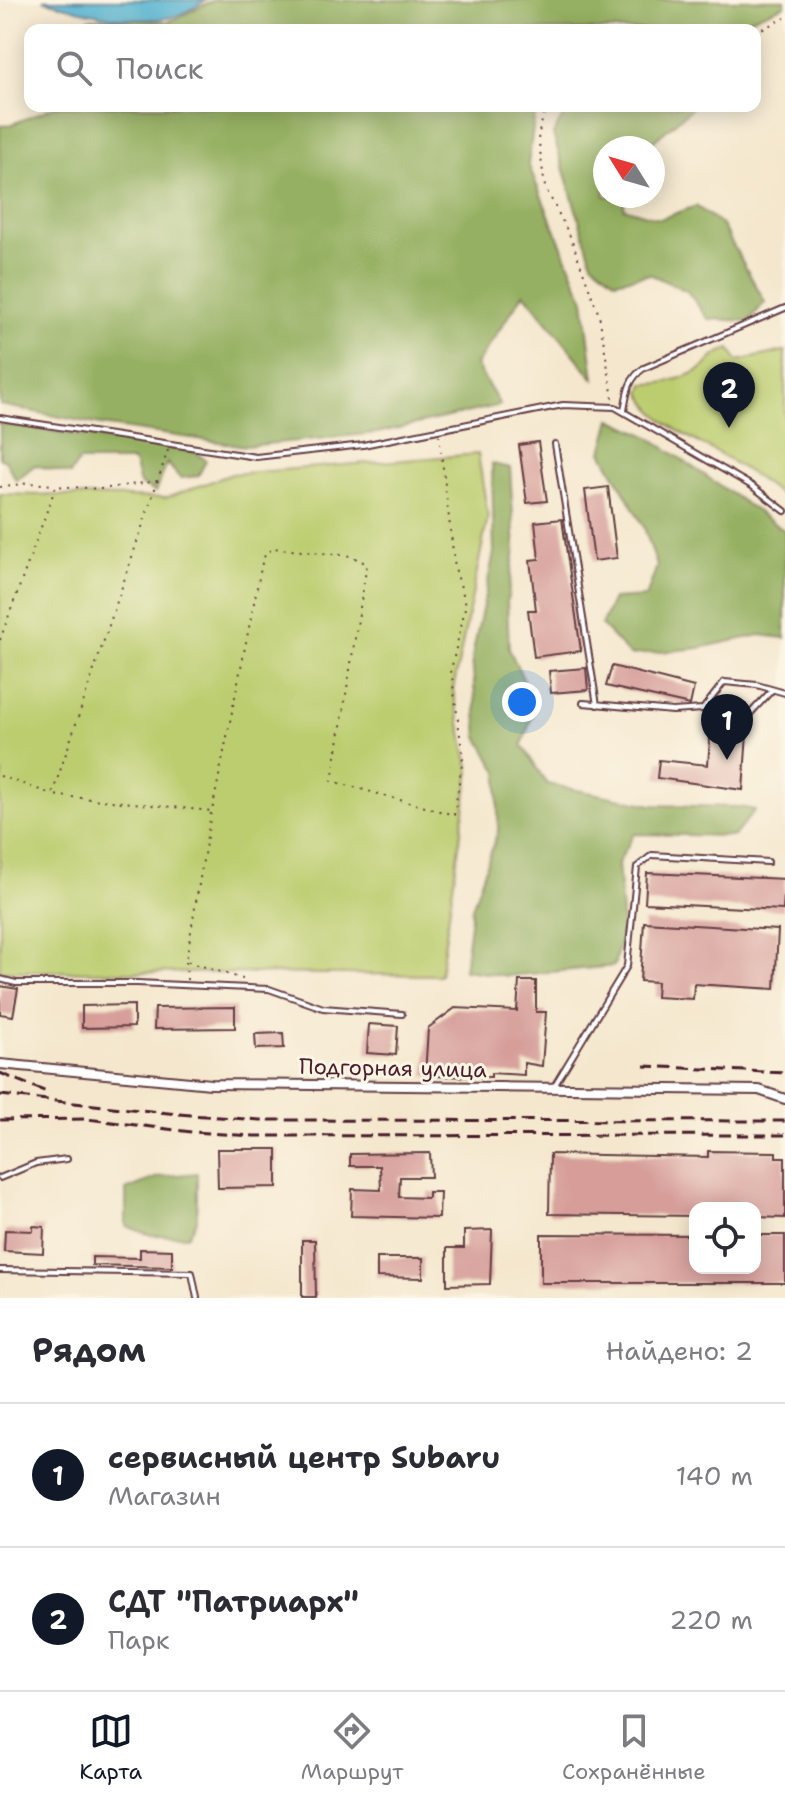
<!DOCTYPE html>
<html lang="ru">
<head>
<meta charset="utf-8">
<style>
	:root { --surface:#fff; --page:#f2f2f3; --text:#2b2b33; --muted:#7c7c81; --line:#e1e1e2; --accent:#111827 }
	body { margin:0; font-family:"Shantell Sans",sans-serif; background:var(--page); color:var(--text) }
	.controls { position:absolute; right:24px; bottom:24px; display:grid; overflow:hidden; border-radius:16px; box-shadow:0 4px 20px #0003 }
	.controls button { width:72px; height:72px; display:grid; place-items:center; padding:0; border:0; border-bottom:2px solid var(--line); background:var(--surface); color:var(--text); font:40px sans-serif }
	.compass { position:absolute; left:593px; top:136px; width:72px; height:72px; border-radius:50%; background:var(--surface); box-shadow:0 4px 20px #0003; rotate:307deg }
	.you { position:absolute; left:522px; top:702px; width:28px; height:28px; margin:-20px; border:6px solid #fff; border-radius:50%; background:#1a73e8; box-shadow:0 0 0 12px #1a73e833 }
	.badge { display:grid; place-items:center; width:52px; height:52px; border-radius:50%; background:var(--accent); color:#fff; font-size:26px; font-weight:700 }
	.pin { position:absolute; translate:-50% -66px; filter:drop-shadow(0 2px 4px #0008) }
	.pin::after { content:''; position:absolute; top:42px; width:28px; height:24px; background:inherit; clip-path:polygon(0 0,100% 0,50% 100%) }
	.list { margin:0; padding:0; list-style:none }
	h2 { display:flex; justify-content:space-between; align-items:center; height:104px; margin:0; padding:0 32px; font-size:34px }
	h2 small { font-size:26px; font-weight:400; color:var(--muted) }
	.list li { display:grid; grid-template-columns:52px 1fr auto; gap:24px; align-items:center; box-sizing:border-box; height:144px; padding:0 32px; border-top:2px solid var(--line) }
	.list b { display:block; font-size:30px; white-space:nowrap }
	.list p { margin:0; font-size:26px; white-space:nowrap; color:var(--muted) }
	.list em { font-size:26px; font-style:normal; color:var(--muted) }
	.icon { flex:none; width:44px; height:44px; fill:none; stroke:currentColor; stroke-width:2; stroke-linecap:round; stroke-linejoin:round }
	.map { position:relative; flex:none; width:785px; height:1298px; overflow:hidden }
	.search { position:absolute; background:var(--surface); box-shadow:0 4px 20px #0003; left:24px; right:24px; top:24px; height:88px; display:flex; align-items:center; gap:20px; box-sizing:border-box; padding:0 28px; border-radius:16px; color:var(--muted); font-size:30px }
	.sheet { height:392px; background:var(--surface) }
	nav { display:flex; justify-content:space-around; align-items:center; box-sizing:border-box; height:112px; border-top:2px solid var(--line); background:var(--surface); font-size:22px; color:var(--muted) }
	nav a { display:grid; justify-items:center; gap:4px }
	nav .on { color:var(--accent) }
	.map>svg:first-child { display:block }
</style>
</head>
<body>
<div class="map">
<svg width="785" height="1298" viewBox="0 0 785 1298">
	<rect width="100%" height="100%" fill="#fcf5e5"/>
	<filter id="ink" filterUnits="userSpaceOnUse"><feTurbulence type="fractalNoise" baseFrequency=".0125" numOctaves="2"/><feDisplacementMap in="SourceGraphic" scale="16" xChannelSelector="R" yChannelSelector="G"/><feConvolveMatrix kernelMatrix="1 2 1 2 8 2 1 2 1" color-interpolation-filters="sRGB"/></filter>
	<filter id="wash" filterUnits="userSpaceOnUse"><feTurbulence type="fractalNoise" baseFrequency=".006" numOctaves="4" result="noise"/><feDisplacementMap in="SourceGraphic" scale="32" xChannelSelector="R" yChannelSelector="G"/><feGaussianBlur stdDeviation="1.8" result="paint"/><feColorMatrix in="noise" values="0 0 0 0 0 0 0 0 0 0 0 0 0 0 0 0 0 1.4 0 .05"/><feComposite in="paint" operator="in"/></filter>
	<g filter="url(#wash)">
		<rect width="100%" height="100%" fill="#f4e7cd"/>
		<path fill="#bccd70" stroke="#83764e" stroke-width="2" d="M 730,349 L 737,361 L 785,351 L 785,498 C 765,483 745,469 723,456 C 693,438 659,427 641,393 L 644,384 C 660,385 693,377 705,366 C 716,355 714,354 730,349 Z
			M 478,454 L 488,517 L 453,690 L 470,771 L 440,975 L 0,971 L 0,793 L 3,774 L 0,773 L 0,494 L 166,498 L 232,474 Z"/>
		<path fill="#95b062" stroke="#706846" stroke-width="2" d="M 214,0 L 785,0 L 785,5 L 722,30 L 58,30 L 92,18 L 169,22 Z
			M 56,106 L 536,106 L 528,164 L 584,300 L 594,379 L 524,293 L 476,365 L 500,405 L 377,433 L 246,446 L 101,425 L 0,405 L 0,126 L 10,125 Z
			M 569,106 L 694,106 L 646,148 L 605,148 L 605,196 L 625,196 L 624,208 L 660,219 L 696,206 L 721,224 L 765,302 L 749,321 L 708,319 L 687,291 L 650,274 L 615,281 L 592,262 L 553,134 Z
			M 611,419 L 648,436 L 785,531 L 785,638 L 760,635 L 699,648 L 630,655 L 601,625 L 613,599 L 646,597 L 657,566 L 644,527 L 602,452 Z
			M 0,424 L 196,452 L 206,461 L 198,476 L 180,478 L 167,463 L 156,492 L 140,484 L 134,461 L 79,461 L 70,474 L 35,465 L 16,480 L 5,460 L 0,459 Z
			M 492,464 L 510,468 L 515,550 L 507,601 L 509,649 L 536,706 L 522,745 L 547,784 L 652,805 L 739,807 L 755,810 L 734,836 L 634,834 L 618,863 L 623,929 L 614,966 L 507,976 L 464,970 L 472,908 L 498,831 L 498,772 L 478,737 L 472,657 L 494,553 Z
			M 197,1173 L 197,1220 L 187,1236 L 151,1235 L 126,1226 L 126,1190 L 158,1177 Z"/>
		<path fill="#53b3d1" stroke="#4e697e" stroke-width="2" d="M 43,0 L 206,0 C 194,8 181,16 167,18 C 126,24 81,12 43,0 Z"/>
		<g id="blocks">
			<path fill="#d69d99" d="M 538,442 L 547,501 L 527,503 L 519,445 Z
				M 608,487 L 617,558 L 594,561 L 585,490 Z
				M 562,519 L 581,651 L 534,657 L 528,610 L 536,610 L 530,560 L 539,559 L 535,522 Z
				M 612,666 L 694,687 L 690,705 L 606,686 Z
				M 586,668 L 588,690 L 551,693 L 549,671 Z
				M 718,698 L 736,704 L 728,732 L 747,734 L 743,790 L 657,778 L 659,760 L 708,765 L 711,725 L 709,724 Z
				M 647,873 L 785,879 L 783,910 L 645,903 Z
				M 644,922 L 778,930 L 775,989 L 694,984 L 693,999 L 656,997 L 657,982 L 640,981 Z
				M 519,981 L 536,981 L 536,1012 L 546,1012 L 542,1066 L 524,1063 L 524,1075 L 491,1073 L 491,1077 L 425,1076 L 428,1028 L 455,1008 L 517,1011 Z
				M 0,986 L 18,989 L 13,1016 L 0,1014 Z
				M 134,1005 L 134,1027 L 82,1028 L 82,1006 Z
				M 235,1007 L 235,1028 L 154,1029 L 155,1008 Z
				M 369,1024 L 398,1026 L 396,1055 L 367,1053 Z
				M 283,1033 L 284,1048 L 256,1049 L 255,1034 Z
				M 217,1149 L 277,1149 L 277,1187 L 218,1188 Z
				M 708,1151 L 776,1152 L 776,1157 L 785,1157 L 785,1218 L 755,1217 L 755,1208 L 695,1208 L 695,1216 L 549,1214 L 550,1154 L 708,1157 Z
				M 430,1153 L 431,1177 L 400,1177 L 399,1197 L 428,1198 L 428,1192 L 440,1192 L 439,1218 L 351,1216 L 352,1189 L 381,1190 L 380,1166 L 350,1166 L 350,1154 Z
				M 33,1226 L 44,1227 L 43,1253 L 4,1251 L 5,1230 L 33,1231 Z
				M 492,1230 L 490,1284 L 447,1285 L 447,1248 L 464,1248 L 464,1231 Z
				M 541,1234 L 695,1235 L 695,1268 L 755,1268 L 755,1235 L 785,1235 L 785,1283 L 541,1283 Z
				M 302,1240 L 315,1240 L 316,1297 L 302,1297 Z
				M 140,1249 L 172,1250 L 172,1267 L 92,1265 L 92,1257 L 140,1258 Z
				M 377,1258 L 423,1258 L 423,1278 L 377,1277 Z"/>
		</g>
	</g>
	<g filter="url(#ink)">
		<use href="#blocks" fill-opacity="0" stroke="#643d43" stroke-width="2"/>
		<g fill="none" stroke-linecap="round" stroke-linejoin="round">
			<defs>
				<path id="lane" d="M 624,411 C 627,393 628,379 644,368 L 785,308
					M 0,418 L 256,457 L 363,445 L 563,405 L 615,407 L 752,486 L 785,511
					M 555,444 L 597,705
					M 583,703 L 673,711 L 703,709 L 724,682 L 757,685 L 785,693
					M 736,729 L 772,690
					M 0,979 L 16,983 L 137,983 L 269,989 L 323,1008 L 402,1014
					M 553,1088 L 627,966 L 637,867 L 652,855 L 768,862
					M 0,1178 L 36,1163 L 67,1159
					M 0,1270 L 192,1273 L 197,1298"/>
				<path id="street" d="M 0,1064 L 211,1084 L 759,1090 L 785,1099"/>
			</defs>
			<use href="#lane" stroke="#643d43" stroke-width="8"/>
			<use href="#street" stroke="#643d43" stroke-width="12"/>
			<path stroke="#643d43" stroke-width="2" stroke-dasharray="2 6" stroke-linecap="butt" d="M 755,32 L 785,18
				M 546,106 L 538,136 L 545,187 L 570,236 L 599,315 L 613,398
				M 168,450 L 52,795 L 212,811 L 263,558 L 272,548 L 351,556 L 367,564 L 332,781 L 454,815 L 463,757 L 451,670 L 466,604 L 455,568 L 439,435
				M 0,487 L 29,483 L 54,485
				M 0,640 L 56,486 L 101,489 L 158,481
				M 0,776 L 51,794
				M 211,813 L 186,961 L 246,980
				M 186,962 L 187,980"/>
			<use href="#lane" stroke="#fff" stroke-width="4"/>
			<use href="#street" stroke="#fff" stroke-width="8"/>
			<path stroke="#4a1f2b" stroke-width="3" stroke-dasharray="12 6" stroke-linecap="butt" d="M 644,1066 L 785,1073
				M 0,1073 L 49,1093
				M 0,1095 L 178,1114 L 260,1120 L 785,1121
				M 0,1120 L 87,1119 L 192,1132 L 254,1136 L 785,1135"/>
		</g>
	</g>
	<g text-anchor="middle" dominant-baseline="central" stroke-width="6" stroke-linejoin="round" paint-order="stroke">
		<g font-size="22" fill="#4a1f2b" stroke="#fcf5e5">
			<text transform="translate(393 1068) rotate(1)">Подгорная улица</text>
		</g>
	</g>
</svg>
<div class="controls">
<button><svg class="icon" aria-label="locate" viewBox="0 0 24 24"><circle cx="12" cy="12" r="6"/><path d="M12 2v4M12 18v4M2 12h4M18 12h4"/></svg></button>
</div>
<svg class="compass" viewBox="-18 -18 36 36"><path d="M0-13l5 13h-10z" fill="#e53935"/><path d="M0 13l5-13h-10z" fill="#7c7c81"/></svg>
<div class="you"></div>
<div class="pin badge" style="left:727px;top:760px">1</div>
<div class="pin badge" style="left:729px;top:428px">2</div>
<div class="search"><svg class="icon" aria-label="search" viewBox="0 0 24 24"><circle cx="10" cy="10" r="6"/><path d="M15 15l6 6"/></svg>Поиск</div>
</div>
<section class="sheet">
<h2>Рядом<small>Найдено: 2</small></h2>
<ul class="list">
<li><span class="badge">1</span><div><b>сервисный центр Subaru</b><p>Магазин</p></div><em>140 m</em></li>
<li><span class="badge">2</span><div><b>СДТ &quot;Патриарх&quot;</b><p>Парк</p></div><em>220 m</em></li>
</ul>
</section>
<nav>
<a class="on"><svg class="icon" aria-label="map" viewBox="0 0 24 24"><path d="M3 6l6-2 6 2 6-2v14l-6 2-6-2-6 2zM9 4v14M15 6v14"/></svg>Карта</a>
<a><svg class="icon" aria-label="directions" viewBox="0 0 24 24"><path d="M12 3l9 9-9 9-9-9zM9 14v-3h6M13 9l2 2-2 2"/></svg>Маршрут</a>
<a><svg class="icon" aria-label="saved" viewBox="0 0 24 24"><path d="M7 4h10v16l-5-4-5 4z"/></svg>Сохранённые</a>
</nav>
</body>
</html>
